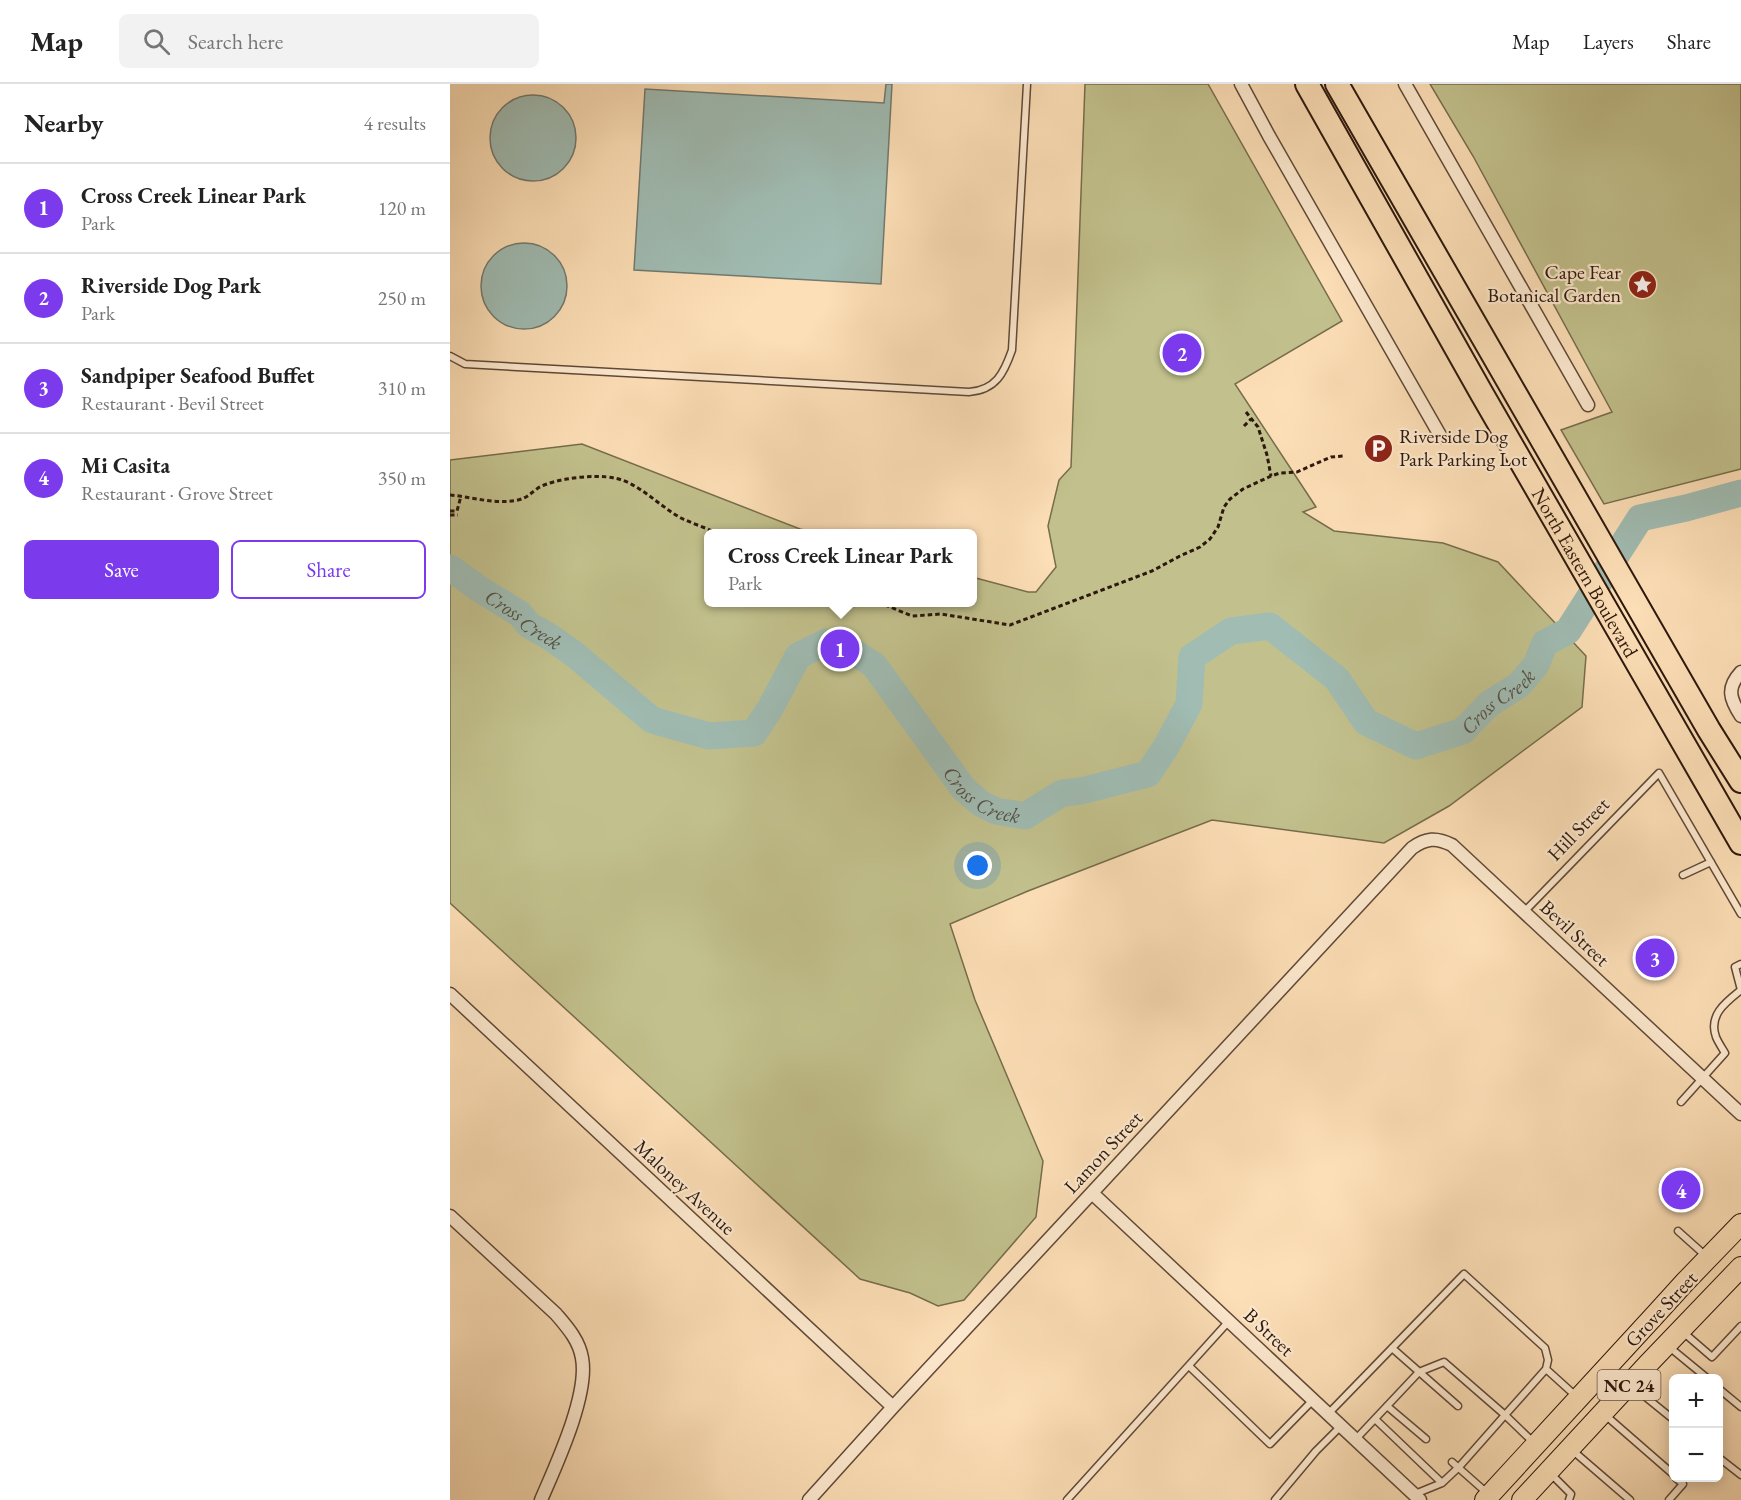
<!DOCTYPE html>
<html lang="en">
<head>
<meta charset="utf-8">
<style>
	:root { --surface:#fff; --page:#f2f2f2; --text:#222; --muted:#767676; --line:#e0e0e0; --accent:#7c3aed }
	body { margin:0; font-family:"EB Garamond",serif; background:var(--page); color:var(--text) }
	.controls { position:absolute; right:18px; bottom:18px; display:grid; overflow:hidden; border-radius:9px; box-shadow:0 3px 15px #0003 }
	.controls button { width:54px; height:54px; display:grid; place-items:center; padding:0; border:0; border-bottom:2px solid var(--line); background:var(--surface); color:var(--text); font:30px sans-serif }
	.you { position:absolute; left:528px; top:782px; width:21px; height:21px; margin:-15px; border:4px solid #fff; border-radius:50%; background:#1a73e8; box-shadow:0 0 0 9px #1a73e833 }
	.badge { display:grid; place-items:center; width:39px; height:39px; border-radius:50%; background:var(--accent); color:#fff; font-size:20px; font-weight:700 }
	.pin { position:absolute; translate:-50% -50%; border:3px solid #fff; box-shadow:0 2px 6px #0006 }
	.popup { position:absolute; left:254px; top:445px; width:273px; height:78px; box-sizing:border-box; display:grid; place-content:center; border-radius:9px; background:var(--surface); filter:drop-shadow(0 2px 4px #0005); font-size:20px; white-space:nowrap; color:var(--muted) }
	.popup b { font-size:22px; color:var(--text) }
	.popup::after { content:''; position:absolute; left:50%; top:100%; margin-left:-12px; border:12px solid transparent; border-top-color:var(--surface) }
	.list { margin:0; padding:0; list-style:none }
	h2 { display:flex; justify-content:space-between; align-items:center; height:78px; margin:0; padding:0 24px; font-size:26px }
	h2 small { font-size:20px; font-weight:400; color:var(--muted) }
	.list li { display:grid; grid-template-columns:39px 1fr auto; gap:18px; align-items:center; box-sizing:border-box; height:90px; padding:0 24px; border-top:2px solid var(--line) }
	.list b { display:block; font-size:22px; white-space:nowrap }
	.list p { margin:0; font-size:20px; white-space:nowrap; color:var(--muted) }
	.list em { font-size:20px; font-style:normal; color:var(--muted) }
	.actions { display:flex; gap:12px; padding:18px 24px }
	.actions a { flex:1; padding:14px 0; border:2px solid var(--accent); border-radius:9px; text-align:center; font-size:21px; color:var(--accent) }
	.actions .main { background:var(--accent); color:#fff }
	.icon { flex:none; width:33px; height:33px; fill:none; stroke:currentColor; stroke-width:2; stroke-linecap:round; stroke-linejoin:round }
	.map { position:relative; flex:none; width:1291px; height:1416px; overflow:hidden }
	header { display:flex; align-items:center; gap:36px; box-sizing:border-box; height:84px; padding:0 30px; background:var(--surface); border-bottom:2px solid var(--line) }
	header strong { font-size:28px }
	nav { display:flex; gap:33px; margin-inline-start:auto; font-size:21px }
	.search { width:420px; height:54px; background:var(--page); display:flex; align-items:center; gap:15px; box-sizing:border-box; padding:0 21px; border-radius:9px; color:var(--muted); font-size:22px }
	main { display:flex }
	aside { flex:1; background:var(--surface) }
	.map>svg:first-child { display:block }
</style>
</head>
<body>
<header>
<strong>Map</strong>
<div class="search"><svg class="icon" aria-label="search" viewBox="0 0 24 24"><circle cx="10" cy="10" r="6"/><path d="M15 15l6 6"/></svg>Search here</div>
<nav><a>Map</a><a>Layers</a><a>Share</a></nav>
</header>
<main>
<aside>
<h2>Nearby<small>4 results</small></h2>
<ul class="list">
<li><span class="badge">1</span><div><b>Cross Creek Linear Park</b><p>Park</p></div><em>120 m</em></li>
<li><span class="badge">2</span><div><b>Riverside Dog Park</b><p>Park</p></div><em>250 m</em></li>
<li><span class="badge">3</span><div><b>Sandpiper Seafood Buffet</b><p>Restaurant · Bevil Street</p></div><em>310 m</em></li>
<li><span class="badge">4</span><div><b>Mi Casita</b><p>Restaurant · Grove Street</p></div><em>350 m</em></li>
</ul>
<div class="actions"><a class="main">Save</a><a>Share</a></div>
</aside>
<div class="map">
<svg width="1291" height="1416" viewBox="0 0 1291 1416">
	<rect width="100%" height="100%" fill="#fddfb7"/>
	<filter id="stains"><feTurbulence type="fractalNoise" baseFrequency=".00333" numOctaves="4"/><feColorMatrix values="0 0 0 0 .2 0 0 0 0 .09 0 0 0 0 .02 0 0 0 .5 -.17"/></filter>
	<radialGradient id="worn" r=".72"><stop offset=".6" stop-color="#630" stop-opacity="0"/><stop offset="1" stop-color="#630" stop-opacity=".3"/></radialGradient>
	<path fill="#c2c18d" stroke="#776c4c" stroke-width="1.5" d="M 635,0 L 758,0 L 892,237 L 785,300 L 866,423 L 853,428 L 884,447 L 993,459 L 1048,478 L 1136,572 L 1132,623 L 999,722 L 934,759 L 762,736 L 578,807 L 500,840 L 525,916 L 593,1077 L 586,1133 L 514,1216 L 488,1222 L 460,1209 L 410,1195 L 0,819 L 0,376 L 132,360 L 350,445 L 366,449 L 258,450 L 258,518 L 522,518 L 522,493 L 578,508 L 586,508 L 606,483 L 598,442 L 609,396 L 621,383 Z
		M 980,0 L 1291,0 L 1291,385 L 1154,420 L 1111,346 L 1162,328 L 1023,72 Z"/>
	<path fill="#a0bcb3" stroke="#727a70" stroke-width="1.5" d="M 436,0 L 442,0 L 431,200 L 184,186 L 195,5 L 434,19 Z
		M40 54a43 43 0 1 1 86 0a43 43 0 1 1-86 0Z
		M31 202a43 43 0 1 1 86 0a43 43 0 1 1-86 0Z"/>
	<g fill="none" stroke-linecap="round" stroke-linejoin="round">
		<path stroke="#a0bcb3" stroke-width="27" id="s1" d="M 0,484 L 31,506 L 70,530 L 79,541 L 100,553 L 124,570 L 202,636 L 259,652 L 304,649 L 321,623 L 348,572 L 376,558 L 396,563 L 424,581 L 513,704 L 530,719 L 546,727 L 575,732 L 612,709 L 631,707 L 698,690 L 716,663 L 739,620 L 742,573 L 781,547 L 820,542 L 887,595 L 916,638 L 966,662 L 1013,647 L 1039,620 L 1069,601 L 1086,581 L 1095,559 L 1118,547 L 1190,434 L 1236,424 L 1291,409"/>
		<defs>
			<path id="lane" d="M 0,272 L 15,280 L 519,308 C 546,306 554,289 562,266 L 577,0
				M 1233,791 L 1261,778
				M 1074,828 L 1209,689 L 1291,830
				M 1231,1018 L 1275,969 C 1272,964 1268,958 1266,953 C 1258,931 1276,918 1291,906 L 1285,883 L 1291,880
				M 1228,1147 L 1257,1173
				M 1233,1248 L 1262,1273 L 1291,1242
				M 1218,1262 L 1257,1294
				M 942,1264 L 1008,1322
				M 739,1282 L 820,1360 L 863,1316
				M 1182,1302 L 1224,1336
				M 1268,1304 L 1291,1323
				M 937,1322 L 976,1355
				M 878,1330 L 1014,1190 L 1095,1264 L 1098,1276 L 1096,1285 L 1127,1313
				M 1154,1330 L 1224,1391
				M 925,1335 L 992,1399 L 1009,1383 L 1055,1331 L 1083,1358
				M 905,1356 L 969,1288 L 994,1278 L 1055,1331 L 1096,1285
				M 1122,1366 L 1180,1416
				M 1268,1373 L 1291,1391
				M 1002,1378 L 1037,1409
				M 1101,1390 L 1121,1410 L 1119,1416
				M 965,1410 L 992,1399
				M 617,1416 L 779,1237
				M 825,1416 L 866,1367 L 891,1342
				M 1219,1416 L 1233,1400 L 1226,1394"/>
			<path id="street" d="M 791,0 L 819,52 L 991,353
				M 955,0 L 1138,321
				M 1291,588 C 1276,604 1280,615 1291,632
				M 0,910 L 443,1323
				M 642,1109 L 970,1416
				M 0,1132 L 106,1230 C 117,1243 129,1256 132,1274 C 139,1311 106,1381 91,1416
				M 359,1416 L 443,1323 L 962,764 C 976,754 986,753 1002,761 L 1291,1030"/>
			<path id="primary" d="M 1035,1416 L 1205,1231 L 1235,1198 L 1291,1140
				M 1072,1416 L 1198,1280 L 1291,1183"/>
			<g id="highway">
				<path id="s2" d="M 857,0 L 1032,310 L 1291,759"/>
				<path d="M 887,0 L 1259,646 L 1291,697"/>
			</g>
		</defs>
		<use href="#lane" stroke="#604937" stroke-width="9"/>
		<use href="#street" stroke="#604937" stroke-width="15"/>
		<use href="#primary" stroke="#2c170c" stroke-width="22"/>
		<use href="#highway" stroke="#2c170c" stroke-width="26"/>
		<path stroke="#2c170c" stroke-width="3" stroke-dasharray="4.5 3" stroke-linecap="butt" d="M 796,328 L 808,343 L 817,371 L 821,392
			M 794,342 L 801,335
			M 0,411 C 23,413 45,421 68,416 C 77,414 81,409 88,404 C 105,394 146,390 164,394 C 188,398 209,422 231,434 C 243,440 257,444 269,450
			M 0,427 L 7,427 L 11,412
			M 0,431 L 8,431
			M 428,518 L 462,532 L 491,530 L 560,541 L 702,487 L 730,472 L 750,463 L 760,455 L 768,443 L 774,423 L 780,415 L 793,405 L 821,392 L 830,389 L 847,388 L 881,373 L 894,372"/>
		<use href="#lane" stroke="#feead0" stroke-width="6"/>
		<use href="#street" stroke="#feead0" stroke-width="12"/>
		<use href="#primary" stroke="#fddfb7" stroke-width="20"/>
		<use href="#highway" stroke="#fddfb7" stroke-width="22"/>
	</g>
	<defs>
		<symbol id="sight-disc" viewBox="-11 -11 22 22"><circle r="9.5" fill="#8f2418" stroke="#feead0"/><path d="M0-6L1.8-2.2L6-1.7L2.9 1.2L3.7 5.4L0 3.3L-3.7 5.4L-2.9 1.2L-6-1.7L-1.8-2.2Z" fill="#fff"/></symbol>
		<symbol id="parking-disc" viewBox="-11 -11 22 22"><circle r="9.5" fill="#8f2418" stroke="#feead0"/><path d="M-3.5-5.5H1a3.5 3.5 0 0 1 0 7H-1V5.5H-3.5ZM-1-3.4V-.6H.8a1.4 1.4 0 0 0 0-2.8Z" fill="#fff"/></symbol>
	</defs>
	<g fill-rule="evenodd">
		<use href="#sight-disc" x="1176" y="184" width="33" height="33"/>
		<use href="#parking-disc" x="912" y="348" width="33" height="33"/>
	</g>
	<g text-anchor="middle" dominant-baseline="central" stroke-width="4.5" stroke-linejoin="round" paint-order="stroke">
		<rect fill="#feead0" stroke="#6b5647" stroke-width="1.5" x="1147.5" y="1286" width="63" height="30" rx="4.5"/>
		<g font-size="18" font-weight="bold" fill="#2c170c">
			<text x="1179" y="1301">NC 24</text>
		</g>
		<g font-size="20" fill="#2c170c" stroke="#feead0" text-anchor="end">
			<text x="1171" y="188">Cape Fear<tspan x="1171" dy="23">Botanical Garden</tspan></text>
			<text x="949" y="352" text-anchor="start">Riverside Dog<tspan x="949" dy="23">Park Parking Lot</tspan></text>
		</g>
		<g font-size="20" fill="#2c170c" stroke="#feead0">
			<text stroke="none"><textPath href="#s2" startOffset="562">North Eastern Boulevard</textPath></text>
			<text transform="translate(1128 745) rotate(-46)">Hill Street</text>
			<text transform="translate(1125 849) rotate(43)">Bevil Street</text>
			<text transform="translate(653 1068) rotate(-47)">Lamon Street</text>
			<text transform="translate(235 1103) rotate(43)">Maloney Avenue</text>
			<text transform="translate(1211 1225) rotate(-47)">Grove Street</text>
			<text transform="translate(819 1248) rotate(43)">B Street</text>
		</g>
		<g font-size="21" font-style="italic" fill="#555146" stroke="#feead0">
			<text stroke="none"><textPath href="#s1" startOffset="90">Cross Creek</textPath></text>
			<text stroke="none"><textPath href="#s1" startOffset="1388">Cross Creek</textPath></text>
			<text stroke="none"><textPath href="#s1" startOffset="704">Cross Creek</textPath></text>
		</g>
	</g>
	<rect width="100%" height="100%" filter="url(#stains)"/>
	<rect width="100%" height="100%" fill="url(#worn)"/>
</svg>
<div class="controls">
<button>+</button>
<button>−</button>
</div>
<div class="you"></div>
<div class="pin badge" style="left:390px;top:565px">1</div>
<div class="popup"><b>Cross Creek Linear Park</b>Park</div>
<div class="pin badge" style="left:732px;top:269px">2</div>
<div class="pin badge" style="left:1205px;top:874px">3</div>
<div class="pin badge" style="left:1231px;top:1106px">4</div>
</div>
</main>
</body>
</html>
